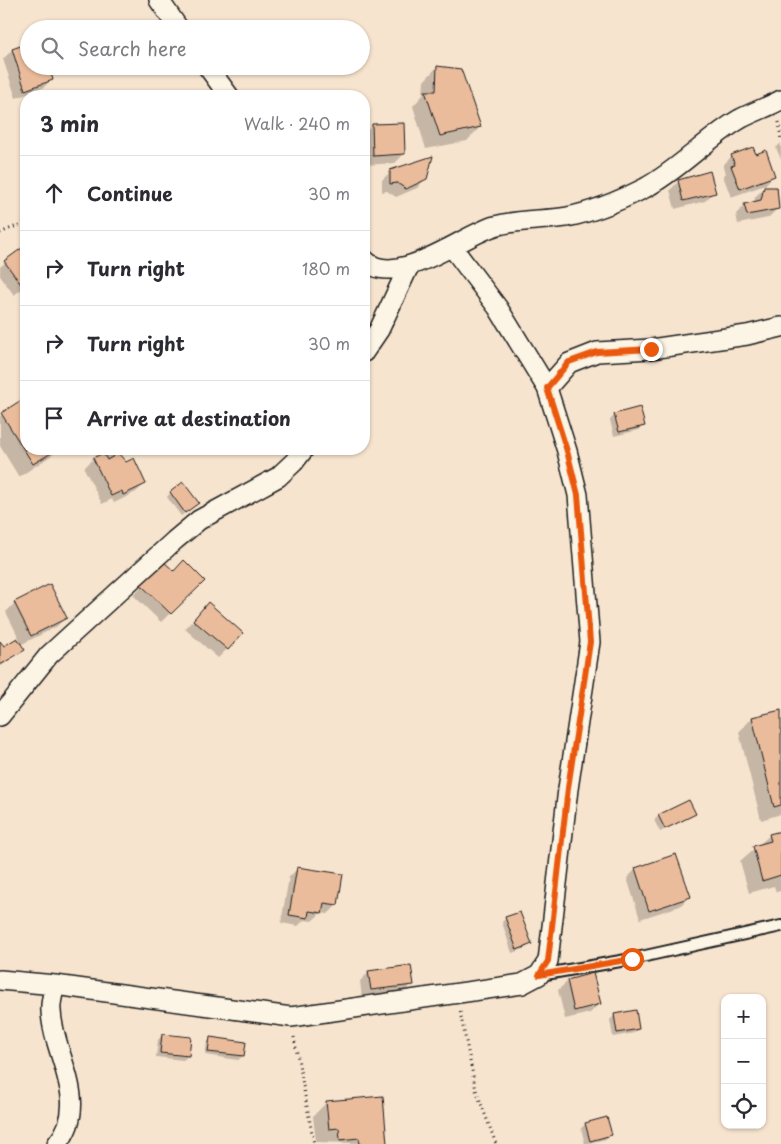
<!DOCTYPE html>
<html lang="en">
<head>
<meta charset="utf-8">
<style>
	:root { --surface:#fff; --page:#f2f2f3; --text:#2b2b33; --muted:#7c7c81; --line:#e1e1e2 }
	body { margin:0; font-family:"Playpen Sans",sans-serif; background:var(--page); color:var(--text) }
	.controls { position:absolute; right:15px; bottom:15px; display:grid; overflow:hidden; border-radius:10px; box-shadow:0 1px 4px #0004 }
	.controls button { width:45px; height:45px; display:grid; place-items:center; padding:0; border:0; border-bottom:1px solid var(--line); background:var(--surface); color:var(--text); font:25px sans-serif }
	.stop { position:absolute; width:15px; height:15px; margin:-11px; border:4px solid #ea580c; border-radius:50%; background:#fff }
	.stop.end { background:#ea580c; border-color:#fff; box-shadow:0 1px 5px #0008 }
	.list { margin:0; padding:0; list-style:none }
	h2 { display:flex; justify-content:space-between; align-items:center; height:65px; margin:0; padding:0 20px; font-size:21px }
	h2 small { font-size:16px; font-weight:400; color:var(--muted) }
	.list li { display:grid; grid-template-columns:32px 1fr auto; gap:15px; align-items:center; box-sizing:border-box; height:75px; padding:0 20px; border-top:1px solid var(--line) }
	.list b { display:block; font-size:19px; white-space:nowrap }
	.list em { font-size:16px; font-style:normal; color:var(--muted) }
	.icon { flex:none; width:28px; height:28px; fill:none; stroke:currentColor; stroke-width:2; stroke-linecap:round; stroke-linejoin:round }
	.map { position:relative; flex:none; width:781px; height:1144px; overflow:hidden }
	.search { position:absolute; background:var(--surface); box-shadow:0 1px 4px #0004; left:20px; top:20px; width:350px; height:55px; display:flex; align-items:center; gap:12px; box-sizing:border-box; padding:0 18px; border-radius:28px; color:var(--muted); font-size:19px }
	.panel { position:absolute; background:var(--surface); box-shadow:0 1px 4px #0004; left:20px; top:90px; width:350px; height:365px; border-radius:20px }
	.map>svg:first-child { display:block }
</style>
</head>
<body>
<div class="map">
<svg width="781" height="1144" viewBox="0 0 781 1144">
	<rect width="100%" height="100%" fill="#f7e4cf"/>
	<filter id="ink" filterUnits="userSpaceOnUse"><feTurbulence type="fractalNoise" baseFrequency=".02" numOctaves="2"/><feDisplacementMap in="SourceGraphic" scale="10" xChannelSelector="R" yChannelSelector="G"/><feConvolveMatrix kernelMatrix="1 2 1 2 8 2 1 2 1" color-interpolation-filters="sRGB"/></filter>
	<g filter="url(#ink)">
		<path fill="#0003" d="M 12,50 L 29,66 L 52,79 L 43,88 L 16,98 L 3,59 Z
			M 437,67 L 480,127 L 467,141 L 426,149 L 413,106 L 423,95 L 424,81 Z
			M 372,125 L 404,154 L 395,163 L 365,165 L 364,134 Z
			M 781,143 L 781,159 L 776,148 Z
			M 755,155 L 774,175 L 765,185 L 731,197 L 723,176 L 726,173 L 723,165 L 732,156 Z
			M 391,171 L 426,178 L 417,188 L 396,197 L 387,191 L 382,192 L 382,180 Z
			M 679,181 L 714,192 L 705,201 L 675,209 L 670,190 Z
			M 764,188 L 777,209 L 768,218 L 738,224 L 736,214 L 745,205 L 754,203 L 755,197 Z
			M 26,246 L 26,286 L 14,295 L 0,276 L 0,267 Z
			M 26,398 L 26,449 L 61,449 L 19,477 L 0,446 L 0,416 Z
			M 615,415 L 644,425 L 639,430 L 614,436 L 610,420 Z
			M 118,449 L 119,452 L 117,454 L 145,483 L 136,492 L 114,503 L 112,499 L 102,504 L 84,468 L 93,459 L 104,457 L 111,450 Z
			M 171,492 L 193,507 L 181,516 L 167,497 Z
			M 164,564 L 173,573 L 203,581 L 161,622 L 133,595 Z
			M 15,603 L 65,618 L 56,627 L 20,645 L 23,650 L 0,667 L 0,643 L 3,648 L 19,638 L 6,612 Z
			M 199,613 L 227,649 L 218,658 L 185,629 Z
			M 781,711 L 781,814 L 761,820 L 739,732 L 752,718 Z
			M 694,814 L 660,832 L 654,820 L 659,816 Z
			M 781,832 L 781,891 L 776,892 L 774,886 L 749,893 L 740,861 L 770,835 Z
			M 298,868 L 337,905 L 328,914 L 321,913 L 312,921 L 304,920 L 298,926 L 281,923 L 289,877 Z
			M 636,869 L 689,897 L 680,906 L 640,919 L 627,878 Z
			M 506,918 L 530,944 L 526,948 L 512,953 L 502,922 Z
			M 369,972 L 412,984 L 403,993 L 362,999 L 360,981 Z
			M 568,981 L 599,1004 L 590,1013 L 565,1019 L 558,990 Z
			M 635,1011 L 638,1029 L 634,1033 L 613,1037 L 610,1020 L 614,1016 Z
			M 162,1035 L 188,1056 L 183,1060 L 156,1057 L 158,1040 Z
			M 211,1038 L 243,1056 L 238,1060 L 205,1055 L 207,1043 Z
			M 327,1102 L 386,1144 L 316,1142 L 313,1116 Z
			M 586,1124 L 610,1134 L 606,1139 L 585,1144 L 581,1128 Z"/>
		<path fill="#ebbc9b" stroke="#1c1c1c" d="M 29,43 L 29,66 L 49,66 L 53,80 L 25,90 L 12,49 Z
			M 437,66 L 461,69 L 481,127 L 440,136 L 425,91 L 436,91 Z
			M 404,123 L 405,154 L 373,156 L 372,124 Z
			M 753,147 L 756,154 L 766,150 L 775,176 L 740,189 L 731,166 L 735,165 L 731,155 Z
			M 433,156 L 427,179 L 406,189 L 397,183 L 390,184 L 390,170 Z
			M 710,171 L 716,193 L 683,201 L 678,180 Z
			M 764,187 L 777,187 L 779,209 L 747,215 L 744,204 L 761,200 Z
			M 26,245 L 26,285 L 23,287 L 4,261 Z
			M 26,397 L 26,449 L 58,449 L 33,464 L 1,413 Z
			M 640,407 L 645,426 L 619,432 L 614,414 Z
			M 111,449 L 119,449 L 121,452 L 118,453 L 126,462 L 134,458 L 146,484 L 123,495 L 122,491 L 111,496 L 93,458 L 103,453 L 107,460 L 114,456 Z
			M 183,482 L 199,503 L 185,513 L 170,492 Z
			M 184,560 L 205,581 L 171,614 L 141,585 L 164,562 L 174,571 Z
			M 50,584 L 67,618 L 31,636 L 14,602 Z
			M 208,602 L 243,633 L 228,650 L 193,620 Z
			M 17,638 L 25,650 L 0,665 L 0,641 L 4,646 Z
			M 781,710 L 781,805 L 774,807 L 752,717 Z
			M 689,800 L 696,814 L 665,829 L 658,815 Z
			M 781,831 L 781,875 L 762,881 L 753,846 L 771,841 L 769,834 Z
			M 676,854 L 691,897 L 649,911 L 635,868 Z
			M 297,867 L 343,874 L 338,905 L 324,903 L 322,913 L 309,911 L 308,918 L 289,915 Z
			M 520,912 L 532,944 L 517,950 L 505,917 Z
			M 411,965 L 414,985 L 371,990 L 368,971 Z
			M 593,973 L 601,1004 L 574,1011 L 567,980 Z
			M 636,1010 L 639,1029 L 617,1033 L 614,1014 Z
			M 162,1034 L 191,1037 L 189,1056 L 160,1053 Z
			M 210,1037 L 246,1042 L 244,1056 L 208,1052 Z
			M 383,1096 L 387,1144 L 360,1144 L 359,1138 L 340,1140 L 339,1128 L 329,1129 L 326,1101 Z
			M 607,1117 L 612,1135 L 590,1141 L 585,1123 Z"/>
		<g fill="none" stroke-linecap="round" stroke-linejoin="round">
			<defs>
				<path id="service" d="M 540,975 L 632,959 L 781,926"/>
				<path id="minor" d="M 159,0 L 179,29
					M 207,66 L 229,96
					M 452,247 L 498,308 L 547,388
					M 364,259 C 393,292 464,234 495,226 C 519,219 543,221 567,217 C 593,212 621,200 645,188 C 680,169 706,139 740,119 C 753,112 768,107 781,100
					M 364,352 L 379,330 L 409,266
					M 0,716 L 49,655 L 175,540 L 199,520 L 278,477 L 294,462 L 304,449
					M 0,980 L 55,985 L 291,1017 L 522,984 L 539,975 L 548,961 L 568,789 L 590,642 L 578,495 L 567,451 L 547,388 L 569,363 L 597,352 L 651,349 L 747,335 L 781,327
					M 55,985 C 53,993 50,1003 51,1011 C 53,1056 92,1103 57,1144"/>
			</defs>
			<use href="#service" stroke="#1c1c1c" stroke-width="14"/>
			<use href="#minor" stroke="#1c1c1c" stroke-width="22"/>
			<path stroke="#1c1c1c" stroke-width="3" stroke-dasharray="1 4" stroke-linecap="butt" d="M 779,122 L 781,141
				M 0,233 L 26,222
				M 460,1012 L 476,1090 L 496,1144
				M 294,1037 L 314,1144"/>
			<use href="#service" stroke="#fcf5e5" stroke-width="10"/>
			<use href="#minor" stroke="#fcf5e5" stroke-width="19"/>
		</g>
	</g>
	<g fill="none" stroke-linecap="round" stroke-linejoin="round" filter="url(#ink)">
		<path stroke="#ea580c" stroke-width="6" d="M 632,959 L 539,975 L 548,961 L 568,788 L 590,642 L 578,495 L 567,451 L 547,388 L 569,362 L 597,352 L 651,349"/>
	</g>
</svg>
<div class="controls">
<button>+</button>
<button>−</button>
<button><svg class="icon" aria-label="locate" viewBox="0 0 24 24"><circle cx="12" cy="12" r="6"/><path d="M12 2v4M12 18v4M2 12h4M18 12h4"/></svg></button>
</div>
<div class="stop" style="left:632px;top:959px"></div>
<div class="stop end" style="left:651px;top:349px"></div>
<div class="search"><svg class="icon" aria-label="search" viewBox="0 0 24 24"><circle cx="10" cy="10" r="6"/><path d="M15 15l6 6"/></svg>Search here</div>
<section class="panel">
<h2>3 min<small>Walk · 240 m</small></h2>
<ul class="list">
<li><svg class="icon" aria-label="ahead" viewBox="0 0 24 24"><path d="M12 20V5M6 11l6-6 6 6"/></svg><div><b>Continue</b></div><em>30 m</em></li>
<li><svg class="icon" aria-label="right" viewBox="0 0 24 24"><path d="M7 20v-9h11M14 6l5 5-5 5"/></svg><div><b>Turn right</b></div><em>180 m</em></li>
<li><svg class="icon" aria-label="right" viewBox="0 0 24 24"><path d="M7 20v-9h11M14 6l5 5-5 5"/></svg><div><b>Turn right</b></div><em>30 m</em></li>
<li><svg class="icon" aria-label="arrive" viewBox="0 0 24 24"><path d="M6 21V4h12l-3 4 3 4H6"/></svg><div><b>Arrive at destination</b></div></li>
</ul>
</section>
</div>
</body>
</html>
